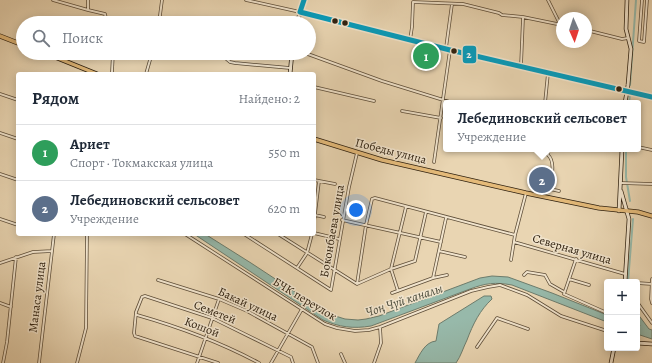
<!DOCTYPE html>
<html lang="ru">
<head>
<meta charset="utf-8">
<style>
	:root { --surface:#fff; --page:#f2f2f3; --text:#1f2937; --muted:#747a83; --line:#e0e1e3; --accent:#0f766e }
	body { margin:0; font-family:Alegreya,serif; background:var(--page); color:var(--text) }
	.controls { position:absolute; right:12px; bottom:12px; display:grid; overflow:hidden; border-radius:4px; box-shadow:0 2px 10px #0003 }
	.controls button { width:36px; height:36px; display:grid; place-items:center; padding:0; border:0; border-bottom:1px solid var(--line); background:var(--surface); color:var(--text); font:20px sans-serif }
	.compass { position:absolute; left:556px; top:12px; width:36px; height:36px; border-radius:50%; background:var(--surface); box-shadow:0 2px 10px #0003; rotate:177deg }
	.you { position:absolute; left:356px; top:210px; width:14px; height:14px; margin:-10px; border:3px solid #fff; border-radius:50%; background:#1a73e8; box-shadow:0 0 0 6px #1a73e833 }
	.badge { display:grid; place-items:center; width:26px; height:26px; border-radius:50%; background:var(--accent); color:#fff; font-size:13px; font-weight:700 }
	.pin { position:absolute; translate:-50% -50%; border:2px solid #fff; box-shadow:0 1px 4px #0006 }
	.popup { position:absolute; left:443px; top:100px; width:198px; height:52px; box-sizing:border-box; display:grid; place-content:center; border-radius:4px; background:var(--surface); filter:drop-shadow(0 1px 3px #0005); font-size:13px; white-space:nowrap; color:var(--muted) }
	.popup b { font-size:15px; color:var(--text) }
	.popup::after { content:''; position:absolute; left:50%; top:100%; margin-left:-8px; border:8px solid transparent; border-top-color:var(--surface) }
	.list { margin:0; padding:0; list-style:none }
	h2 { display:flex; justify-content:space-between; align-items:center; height:52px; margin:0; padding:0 16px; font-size:17px }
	h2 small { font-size:13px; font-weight:400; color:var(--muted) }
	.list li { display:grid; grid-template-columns:26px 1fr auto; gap:12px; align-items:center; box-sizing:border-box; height:56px; padding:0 16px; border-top:1px solid var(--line) }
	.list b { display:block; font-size:15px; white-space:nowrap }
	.list p { margin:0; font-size:13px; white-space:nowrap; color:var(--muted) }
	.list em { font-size:13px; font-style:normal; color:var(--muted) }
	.icon { flex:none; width:22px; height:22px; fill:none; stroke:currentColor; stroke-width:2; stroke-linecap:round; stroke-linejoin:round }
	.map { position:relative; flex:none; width:652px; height:363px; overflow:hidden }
	.search { position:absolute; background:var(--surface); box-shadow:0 2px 10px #0003; left:16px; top:16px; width:300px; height:44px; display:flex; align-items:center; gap:10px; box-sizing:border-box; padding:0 14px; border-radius:22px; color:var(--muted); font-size:15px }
	.panel { position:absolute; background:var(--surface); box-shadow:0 2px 10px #0003; left:16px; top:72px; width:300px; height:164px; border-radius:4px }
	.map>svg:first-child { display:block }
</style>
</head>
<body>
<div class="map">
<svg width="652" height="363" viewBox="0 0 652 363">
	<rect width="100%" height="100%" fill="#e9d5b2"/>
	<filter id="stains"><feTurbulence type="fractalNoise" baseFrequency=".005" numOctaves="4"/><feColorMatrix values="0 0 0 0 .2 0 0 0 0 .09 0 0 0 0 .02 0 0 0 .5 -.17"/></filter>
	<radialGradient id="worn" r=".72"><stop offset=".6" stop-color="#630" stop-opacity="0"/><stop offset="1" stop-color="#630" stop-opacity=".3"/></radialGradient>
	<path fill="#bbbc89" stroke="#746e4c" d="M 421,49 L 432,52 L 431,60 L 434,61 L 432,68 L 418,65 Z"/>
	<path fill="#97b9aa" stroke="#6d7c6c" d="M 194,234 L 205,234 L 251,263 L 324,311 L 332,315 L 345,319 L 358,320 L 366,319 L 379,316 L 480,278 L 492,276 L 508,277 L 552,293 L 607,315 L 607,322 L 512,285 C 495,282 486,283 470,289 L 371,326 C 353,329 339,327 323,320 Z
		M 484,296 L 491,296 L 492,299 C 480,310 473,324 467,340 C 463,348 461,356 456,363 L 415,363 C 420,354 425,342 436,341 L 439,324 Z
		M 637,313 L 649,329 L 652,330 L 652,339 L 637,334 L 637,327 L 640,326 L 637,319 Z"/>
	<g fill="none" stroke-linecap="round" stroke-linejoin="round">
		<path stroke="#97b9aa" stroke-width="2" d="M 630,85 L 636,0
			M 629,103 L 630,94
			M 626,149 L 626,177 L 630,201
			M 628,282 L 633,219"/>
		<defs>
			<path id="street" d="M 53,0 L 88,10
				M 88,0 L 88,10 L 105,14 L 107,23
				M 246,0 L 300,12
				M 548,0 L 560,24
				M 642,0 L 639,41 L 644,42 L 647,0
				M 159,23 L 162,0
				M 586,30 L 622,39 L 628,38
				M 410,40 L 412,27 L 413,2 L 463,4 L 499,13 L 502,15 L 523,17 L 562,25
				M 446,48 L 452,4
				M 188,53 L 224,57 L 230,62 L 235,63 L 290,68
				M 305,53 L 382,81 L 453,103
				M 521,66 L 523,18
				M 112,72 L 113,53
				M 146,74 L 152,53
				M 314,87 L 374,101
				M 0,94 L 18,100
				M 545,103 L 548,73
				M 402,111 L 441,118
				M 0,133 L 18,139
				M 638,147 L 652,150
				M 547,149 L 548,155 C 556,162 551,179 550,189 L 559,191
				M 434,162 L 450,50
				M 0,174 L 18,180
				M 314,180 L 335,184
				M 621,183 L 652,184
				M 406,207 L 391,269 L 415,261 L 426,212
				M 315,215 L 324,217
				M 0,219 L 18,225
				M 342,220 L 441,242
				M 314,222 L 319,181
				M 314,233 L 339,239
				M 185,234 L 325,324 L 337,328 L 355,331 L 369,330 L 380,327 L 471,291 L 488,287 L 500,285 L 527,295 L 561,316 L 607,331
				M 244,234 L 331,290 L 349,187 L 357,153
				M 278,234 L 357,284
				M 514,242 L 625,274
				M 439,251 L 465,257
				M 576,259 L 564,294 L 607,313
				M 511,260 L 515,235 L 526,193
				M 0,263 L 33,252 L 52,251
				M 297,268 L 307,253 L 312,234
				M 524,275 L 527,272 L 545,275 L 550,284 L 564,292
				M 433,278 L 446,218
				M 569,279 L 589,285
				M 652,279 L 651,299 L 652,303
				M 158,280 L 219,299 L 247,311 L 312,347 L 318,363
				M 625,281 L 631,282
				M 637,283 L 652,284
				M 357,284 L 366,225 L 372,199 L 375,198 L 515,235
				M 357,284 L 391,269 L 398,291
				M 392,293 L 433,278 L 447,275
				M 637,302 L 652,323
				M 0,303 L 11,307
				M 137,315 C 179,327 220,342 259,363
				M 477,347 L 497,318 L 528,329
				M 341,354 L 345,363
				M 3,363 L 7,342 L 16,257
				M 39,363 L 54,234
				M 77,363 L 86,328 L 87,234
				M 197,363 L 219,299
				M 218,363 L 135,336 L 134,333 L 136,312 L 142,297 L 145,296 L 212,318 L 291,357 L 293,363
				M 271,363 L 302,309
				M 374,363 L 381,343 L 380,327"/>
			<path id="secondary" d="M 300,12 L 450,50 L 652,97
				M 297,23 L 304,0
				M 290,74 L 292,53
				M 625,103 L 628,85 L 631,49 L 626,29 L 627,0
				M 621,191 L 629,219 L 625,282
				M 619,211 L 622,149
				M 637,343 L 652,344
				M 611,363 L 614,348"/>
			<path id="primary" d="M 0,36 L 23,45
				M 45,53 L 97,74
				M 314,139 L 382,160 L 526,193 L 599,208 L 638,212 L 652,216"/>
		</defs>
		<use href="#street" stroke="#5d4d38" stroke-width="3.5"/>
		<use href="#secondary" stroke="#2e200f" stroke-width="4.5"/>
		<use href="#primary" stroke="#2e200f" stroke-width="5"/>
		<use href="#street" stroke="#f1e4cd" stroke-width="2"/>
		<use href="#secondary" stroke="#f1e4cd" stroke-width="3"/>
		<use href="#primary" stroke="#e4ba79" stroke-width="3.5"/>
		<defs>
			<path id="bus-1" d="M 304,0 L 300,12 L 450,50 L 652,97"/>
		</defs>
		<use href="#bus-1" stroke="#f1e4cd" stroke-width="8"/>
		<use href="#bus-1" stroke="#059bbb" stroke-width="5"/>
	</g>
	<g fill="#2e200f" stroke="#f1e4cd" stroke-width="1.5">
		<circle cx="335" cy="21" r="3.5"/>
		<circle cx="345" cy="23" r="3.5"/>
		<circle cx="454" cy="51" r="3.5"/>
		<circle cx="619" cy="89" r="3.5"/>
	</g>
	<g text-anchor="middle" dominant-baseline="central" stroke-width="3" stroke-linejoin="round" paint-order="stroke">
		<g font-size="12" fill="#2e200f" stroke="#f1e4cd">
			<text transform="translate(391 151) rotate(14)">Победы улица</text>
			<text transform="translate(332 231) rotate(-80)">Боконбаева улица</text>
			<text transform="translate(572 249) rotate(16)">Северная улица</text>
			<text transform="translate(37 297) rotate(-83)">Манаса улица</text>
			<text transform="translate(305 299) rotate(31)">БЧК переулок</text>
			<text transform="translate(248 304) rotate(25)">Бакай улица</text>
			<text transform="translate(215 312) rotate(22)">Семетей</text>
			<text transform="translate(202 327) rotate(21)">Кошой</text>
		</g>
		<g font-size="13" font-style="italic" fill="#4e4e3e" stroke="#f1e4cd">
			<text transform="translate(404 300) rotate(-18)">Чоң Чүй каналы</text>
		</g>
	</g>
	<rect stroke="#f1e4cd" stroke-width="1.5" x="462" y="45" width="15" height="19" rx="4" fill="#059bbb"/>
	<g font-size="11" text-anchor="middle" font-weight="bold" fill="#fff">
		<text x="469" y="58">2</text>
	</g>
	<rect width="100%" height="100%" filter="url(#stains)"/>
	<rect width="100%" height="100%" fill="url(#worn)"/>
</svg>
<div class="controls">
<button>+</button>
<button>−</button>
</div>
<svg class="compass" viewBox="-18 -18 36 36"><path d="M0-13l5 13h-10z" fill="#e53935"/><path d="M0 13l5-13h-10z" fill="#747a83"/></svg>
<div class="you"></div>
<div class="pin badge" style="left:426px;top:56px;background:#2e9e5b">1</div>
<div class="pin badge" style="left:542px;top:180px;background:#5c6f8a">2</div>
<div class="popup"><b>Лебединовский сельсовет</b>Учреждение</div>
<div class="search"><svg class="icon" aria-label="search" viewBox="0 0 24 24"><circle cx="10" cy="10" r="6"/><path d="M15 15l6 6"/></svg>Поиск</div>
<section class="panel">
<h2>Рядом<small>Найдено: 2</small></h2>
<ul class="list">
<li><span class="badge" style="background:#2e9e5b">1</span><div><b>Ариет</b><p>Спорт · Токмакская улица</p></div><em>550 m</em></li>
<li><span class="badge" style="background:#5c6f8a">2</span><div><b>Лебединовский сельсовет</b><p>Учреждение</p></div><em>620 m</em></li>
</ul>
</section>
</div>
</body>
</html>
